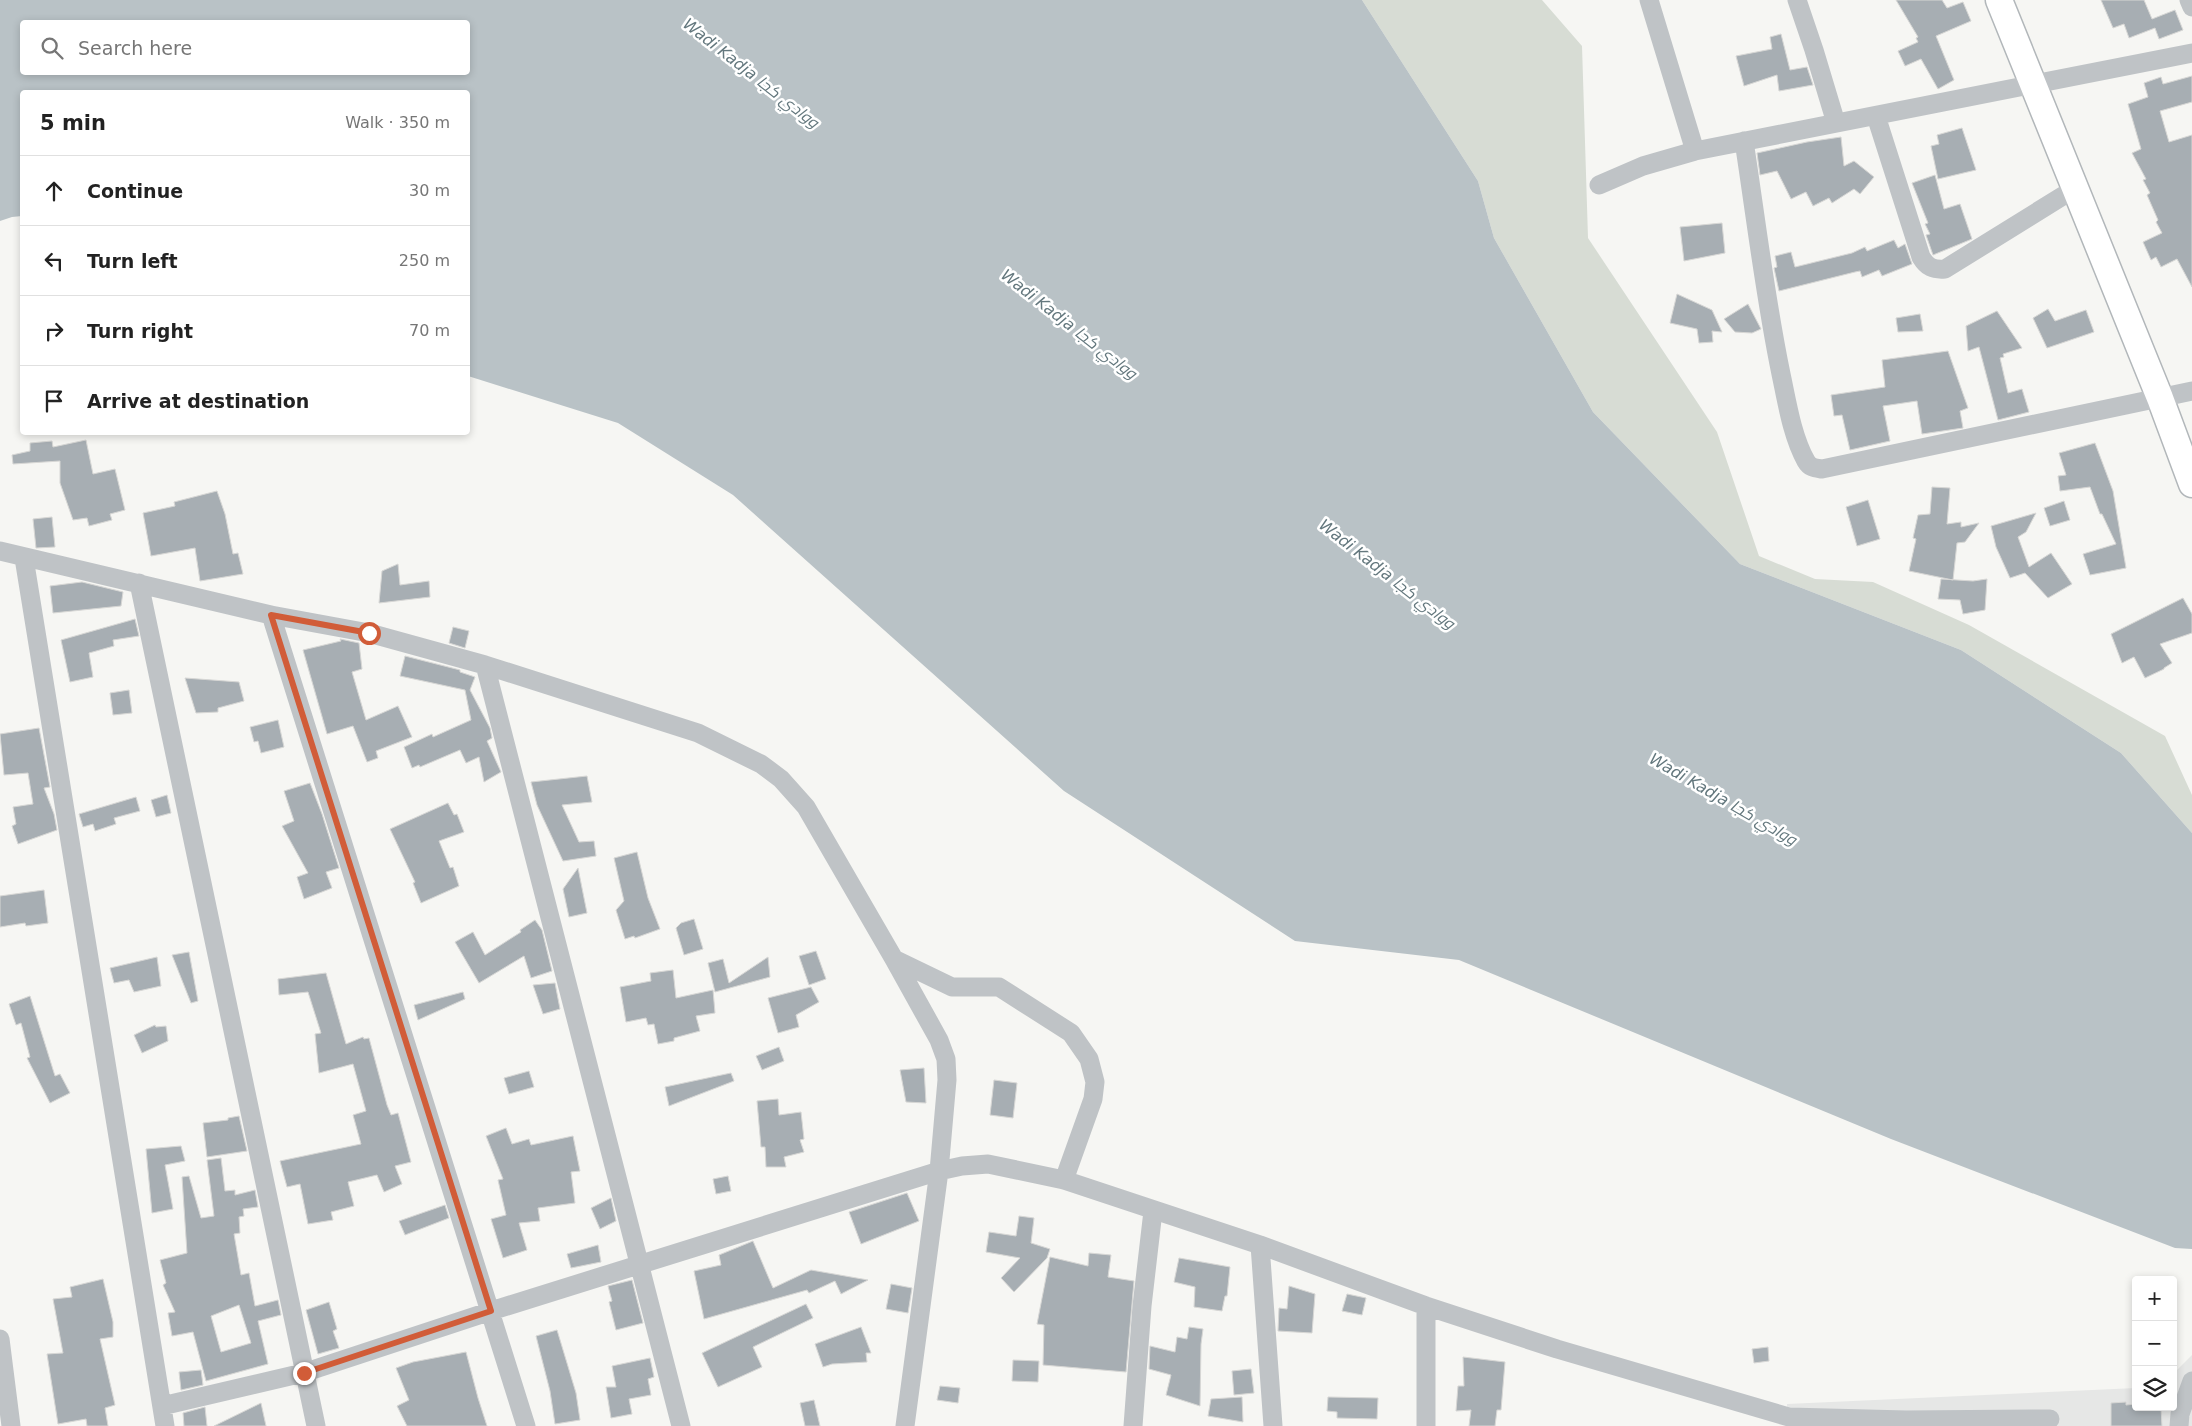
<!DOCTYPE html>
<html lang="en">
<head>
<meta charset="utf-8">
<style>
	:root { --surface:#fff; --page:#f2f2f2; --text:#222; --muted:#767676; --line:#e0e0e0 }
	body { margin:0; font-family:"DejaVu Sans",Cairo,sans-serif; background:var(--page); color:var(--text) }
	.controls { position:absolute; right:15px; bottom:15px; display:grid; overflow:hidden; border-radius:5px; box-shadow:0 2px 8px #0003 }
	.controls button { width:45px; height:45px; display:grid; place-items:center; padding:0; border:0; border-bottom:1px solid var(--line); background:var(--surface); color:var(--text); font:25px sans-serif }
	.stop { position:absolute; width:15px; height:15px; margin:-11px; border:4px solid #d15c38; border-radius:50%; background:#fff }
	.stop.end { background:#d15c38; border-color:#fff; box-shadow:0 1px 5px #0008 }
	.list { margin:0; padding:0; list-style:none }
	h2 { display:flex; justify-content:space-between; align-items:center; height:65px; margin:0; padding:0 20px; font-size:21px }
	h2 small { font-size:16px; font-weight:400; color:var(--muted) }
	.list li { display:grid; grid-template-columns:32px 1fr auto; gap:15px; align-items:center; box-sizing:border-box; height:70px; padding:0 20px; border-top:1px solid var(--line) }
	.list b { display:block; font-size:19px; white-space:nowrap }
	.list em { font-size:16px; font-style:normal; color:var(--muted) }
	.icon { flex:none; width:28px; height:28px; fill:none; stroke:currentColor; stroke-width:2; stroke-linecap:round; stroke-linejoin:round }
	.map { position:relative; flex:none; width:2192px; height:1426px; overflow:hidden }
	.search { position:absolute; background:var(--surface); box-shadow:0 2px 8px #0003; left:20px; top:20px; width:450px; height:55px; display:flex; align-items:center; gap:12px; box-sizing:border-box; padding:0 18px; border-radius:5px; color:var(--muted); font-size:19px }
	.panel { position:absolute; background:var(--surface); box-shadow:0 2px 8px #0003; left:20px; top:90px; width:450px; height:345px; border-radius:5px }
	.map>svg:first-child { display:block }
</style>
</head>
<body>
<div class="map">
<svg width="2192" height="1426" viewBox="0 0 2192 1426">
	<rect width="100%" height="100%" fill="#f6f6f3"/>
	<path fill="#e6e7e6" d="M 2192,1355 L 2192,1426 L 1788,1426 L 1787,1404 L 2136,1388 L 2136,1407 L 2173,1407 L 2173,1374 Z"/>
	<path fill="#d7dcd4" d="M 1362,0 L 1542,0 L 1582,46 L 1588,238 L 1717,432 L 1759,556 L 1815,579 L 1873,582 L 1969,625 L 2165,736 L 2192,795 L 2192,833 L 2121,753 L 1961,650 L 1740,564 L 1593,412 L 1494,238 L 1478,181 Z"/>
	<path fill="#b9c2c6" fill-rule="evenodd" d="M 0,0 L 1362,0 L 1478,181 L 1494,238 L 1593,412 L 1740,564 L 1961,650 L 2121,753 L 2192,833 L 2192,1249 L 2175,1248 L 1891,1139 L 1459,960 L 1295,941 L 1064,791 L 733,495 L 618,423 L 468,376 L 468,92 L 22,92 L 22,216 L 12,217 L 0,221 ZM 22,22 L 468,22 L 468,72 L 22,72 Z"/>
	<path fill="#a7aeb3" stroke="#d7d7d5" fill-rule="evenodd" d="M 1896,0 L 1942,0 L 1947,8 L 1963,2 L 1971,21 L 1936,36 L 1954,80 L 1938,89 L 1921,59 L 1905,66 L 1898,51 L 1918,42 L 1916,38 L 1918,37 Z
		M 2101,0 L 2144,0 L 2152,19 L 2175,10 L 2183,30 L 2159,39 L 2155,28 L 2129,38 L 2124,24 L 2113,28 Z
		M 1781,34 L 1790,70 L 1807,67 L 1813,85 L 1779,91 L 1777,75 L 1744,86 L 1736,56 L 1772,49 L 1770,37 Z
		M 2192,76 L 2192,102 L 2160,111 L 2169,142 L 2192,135 L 2192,287 L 2177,259 L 2161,267 L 2156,257 L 2151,260 L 2143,242 L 2162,233 L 2156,222 L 2158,220 L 2147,195 L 2150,193 L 2143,180 L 2146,179 L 2132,153 L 2141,149 L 2128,104 L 2148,97 L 2144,83 L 2161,77 L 2163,84 Z
		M 1962,128 L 1976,170 L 1938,179 L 1931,146 L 1939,144 L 1937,135 Z
		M 1841,137 L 1844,166 L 1854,161 L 1874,177 L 1860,194 L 1854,189 L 1832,203 L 1829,198 L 1813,206 L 1806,192 L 1791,199 L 1777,171 L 1760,175 L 1757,153 L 1807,142 Z
		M 1935,175 L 1944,209 L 1960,204 L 1972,239 L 1933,255 L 1926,235 L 1930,234 L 1925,224 L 1928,223 L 1912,183 Z
		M 1722,223 L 1725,253 L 1684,261 L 1680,227 Z
		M 1894,240 L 1898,248 L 1905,244 L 1912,264 L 1882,276 L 1879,270 L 1862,277 L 1860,271 L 1855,272 L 1779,291 L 1774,268 L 1777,267 L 1775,256 L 1791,252 L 1795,267 L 1852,253 L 1865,247 L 1867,251 Z
		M 1677,294 L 1712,310 L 1722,332 L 1712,331 L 1713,342 L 1699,343 L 1697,329 L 1670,323 Z
		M 1748,304 L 1761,329 L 1752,333 L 1735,332 L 1724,319 Z
		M 2048,309 L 2055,321 L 2086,310 L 2094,332 L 2047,348 L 2033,318 Z
		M 1997,311 L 2022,348 L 2003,354 L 2004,357 L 2000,358 L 2008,393 L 2022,389 L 2029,412 L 1998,420 L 1979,347 L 1968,351 L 1966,326 Z
		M 1920,314 L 1923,331 L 1898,332 L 1896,318 Z
		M 1948,351 L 1968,408 L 1960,411 L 1963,428 L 1922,434 L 1917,401 L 1883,406 L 1890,441 L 1850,450 L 1842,415 L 1834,416 L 1831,395 L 1885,387 L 1882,360 Z
		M 86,440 L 93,474 L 115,469 L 125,510 L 110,514 L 112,520 L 89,526 L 87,518 L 73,520 L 60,483 L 60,461 L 13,464 L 12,455 L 30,451 L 30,443 L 52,441 L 53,447 Z
		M 2095,443 L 2113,491 L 2126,568 L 2090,575 L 2083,554 L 2116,544 L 2102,514 L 2100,514 L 2090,487 L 2060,491 L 2058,476 L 2066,475 L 2059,453 Z
		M 1932,487 L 1950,488 L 1947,524 L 1961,522 L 1961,527 L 1979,523 L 1965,542 L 1957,543 L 1953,580 L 1909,571 L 1916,539 L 1913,538 L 1918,515 L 1930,514 Z
		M 217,491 L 225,514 L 233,554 L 238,553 L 243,574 L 200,581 L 195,548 L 151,556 L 143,513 L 175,506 L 174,502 Z
		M 1868,500 L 1880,539 L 1857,546 L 1846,507 Z
		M 2064,501 L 2070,520 L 2050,526 L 2044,508 Z
		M 2036,513 L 2026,532 L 2018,537 L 2029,567 L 2051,553 L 2072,584 L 2048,598 L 2025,573 L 2010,578 L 1996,547 L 1991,526 Z
		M 52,517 L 55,547 L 36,548 L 33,519 Z
		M 398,564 L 400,585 L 429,581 L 430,597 L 379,603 L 382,571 Z
		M 1941,579 L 1973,581 L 1987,579 L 1985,610 L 1963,614 L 1960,600 L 1938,599 Z
		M 82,582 L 123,592 L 121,606 L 53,613 L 50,586 Z
		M 2183,598 L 2192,614 L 2192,633 L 2160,644 L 2172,663 L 2164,668 L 2164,669 L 2145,678 L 2134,657 L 2122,663 L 2111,634 Z
		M 135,619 L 139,636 L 113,640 L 114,646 L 89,653 L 93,677 L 70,682 L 61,640 Z
		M 453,627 L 469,631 L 465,648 L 449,643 Z
		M 340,639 L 359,643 L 362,669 L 352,672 L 366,720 L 398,706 L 412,737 L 376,751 L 378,758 L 367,762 L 353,726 L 327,734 L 303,650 L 341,641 Z
		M 405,656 L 460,670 L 460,672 L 475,677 L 470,690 L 490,728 L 492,738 L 487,741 L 501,772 L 484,782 L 479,757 L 466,763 L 460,750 L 420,767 L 419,765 L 412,768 L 404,747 L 432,734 L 433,737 L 471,720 L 465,690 L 400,676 Z
		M 185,678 L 239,682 L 244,701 L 218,708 L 218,712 L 196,713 Z
		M 129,690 L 132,713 L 113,715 L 110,693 Z
		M 278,720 L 284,747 L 261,753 L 258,741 L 254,742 L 250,727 Z
		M 39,728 L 50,787 L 44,788 L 54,814 L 57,830 L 18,844 L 12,826 L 16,824 L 13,807 L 33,804 L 28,773 L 4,775 L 0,734 Z
		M 587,776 L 592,802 L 562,805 L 579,842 L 594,841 L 596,856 L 563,861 L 537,805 L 531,782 Z
		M 310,783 L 322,814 L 339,868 L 326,872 L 332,888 L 304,899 L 297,877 L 308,873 L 282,826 L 294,821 L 284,791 Z
		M 167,795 L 171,813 L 156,817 L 151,800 Z
		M 136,797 L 140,811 L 114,818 L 116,824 L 95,831 L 93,824 L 83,827 L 79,814 Z
		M 448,803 L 454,815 L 457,814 L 464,832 L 439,841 L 450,868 L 453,867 L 459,886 L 421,903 L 413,883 L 415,882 L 390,829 Z
		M 637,852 L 648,898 L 660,929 L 635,938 L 634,936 L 625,939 L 616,910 L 624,901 L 614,858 Z
		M 578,868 L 587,913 L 569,917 L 563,889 Z
		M 44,890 L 48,923 L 26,926 L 25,923 L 0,927 L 0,896 Z
		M 694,919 L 703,949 L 684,955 L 676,928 L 681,923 Z
		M 535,920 L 542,930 L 552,971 L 531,978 L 524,956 L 479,983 L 455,942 L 473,932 L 485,955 L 521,932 L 520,930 Z
		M 816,951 L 826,979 L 809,985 L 799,956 Z
		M 189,952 L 198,1001 L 191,1003 L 172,955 Z
		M 157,957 L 161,986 L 134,992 L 129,980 L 114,983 L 110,968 Z
		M 768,957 L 770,977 L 715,992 L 708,963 L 723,959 L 729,983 Z
		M 673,970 L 676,998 L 713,990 L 715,1013 L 696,1016 L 700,1031 L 674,1038 L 674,1041 L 658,1044 L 654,1024 L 648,1025 L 646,1018 L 626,1022 L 620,987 L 651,981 L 650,973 Z
		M 326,973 L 346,1044 L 363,1037 L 364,1039 L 369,1038 L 387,1105 L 391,1115 L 398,1113 L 411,1162 L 395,1166 L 402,1184 L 384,1192 L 377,1175 L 348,1182 L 354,1206 L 331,1212 L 333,1220 L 308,1224 L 300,1184 L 287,1187 L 280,1161 L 361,1144 L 353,1115 L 366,1111 L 353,1064 L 319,1073 L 315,1034 L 321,1033 L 308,992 L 279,995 L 278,979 Z
		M 555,983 L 560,1009 L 543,1014 L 533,985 Z
		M 811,987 L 819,1002 L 796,1015 L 799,1027 L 778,1033 L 768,998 Z
		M 463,992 L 465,999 L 418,1020 L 414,1005 Z
		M 30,996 L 55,1076 L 60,1074 L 70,1093 L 50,1103 L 27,1058 L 30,1057 L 21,1023 L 16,1025 L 9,1004 Z
		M 155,1025 L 156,1027 L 166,1026 L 168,1041 L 142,1053 L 134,1035 Z
		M 779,1047 L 784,1061 L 762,1070 L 756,1056 Z
		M 924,1068 L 926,1103 L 906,1102 L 900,1070 Z
		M 529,1071 L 534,1087 L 509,1094 L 504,1078 Z
		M 731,1073 L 734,1081 L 669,1106 L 665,1087 Z
		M 994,1080 L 1017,1083 L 1013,1118 L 990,1115 Z
		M 778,1099 L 779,1115 L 801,1112 L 804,1139 L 800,1140 L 804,1152 L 784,1157 L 786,1167 L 766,1167 L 765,1147 L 761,1147 L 757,1101 Z
		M 239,1116 L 247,1151 L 207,1157 L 203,1123 L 228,1120 L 228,1118 Z
		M 506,1128 L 512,1144 L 529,1139 L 531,1145 L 573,1136 L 580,1171 L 571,1172 L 575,1203 L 538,1208 L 540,1221 L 519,1223 L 527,1250 L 503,1258 L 491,1219 L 506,1215 L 498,1180 L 503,1179 L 486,1136 Z
		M 181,1146 L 185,1161 L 165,1165 L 173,1209 L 152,1213 L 146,1149 Z
		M 221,1158 L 225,1191 L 235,1190 L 235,1195 L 255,1190 L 258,1207 L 243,1209 L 244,1216 L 239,1217 L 240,1233 L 234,1234 L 241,1275 L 249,1273 L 255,1306 L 278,1300 L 281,1315 L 258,1321 L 268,1364 L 206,1381 L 193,1332 L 172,1336 L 168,1313 L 175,1312 L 163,1285 L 166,1283 L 160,1260 L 187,1253 L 182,1177 L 189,1176 L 201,1218 L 214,1216 L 207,1160 ZM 239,1305 L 251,1343 L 221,1352 L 211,1316 Z
		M 728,1176 L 731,1191 L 716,1194 L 713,1179 Z
		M 907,1193 L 919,1221 L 861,1244 L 849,1212 Z
		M 611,1198 L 616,1221 L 600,1229 L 591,1208 Z
		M 445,1205 L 449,1218 L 405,1235 L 399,1221 Z
		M 1019,1216 L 1034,1218 L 1031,1243 L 1050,1249 L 1047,1258 L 1014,1292 L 1001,1278 L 1020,1258 L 986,1252 L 989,1232 L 1016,1236 Z
		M 753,1241 L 773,1288 L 811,1270 L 868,1280 L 841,1294 L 835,1281 L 809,1293 L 807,1290 L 704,1319 L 694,1271 L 721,1265 L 719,1255 Z
		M 598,1245 L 601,1262 L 571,1268 L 567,1254 Z
		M 1089,1253 L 1111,1255 L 1108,1277 L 1134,1281 L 1126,1372 L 1043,1365 L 1044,1325 L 1037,1324 L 1050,1257 L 1088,1266 Z
		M 1179,1258 L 1230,1267 L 1227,1296 L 1225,1296 L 1222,1311 L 1194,1307 L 1195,1287 L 1174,1282 Z
		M 103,1279 L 113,1322 L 113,1337 L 100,1339 L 115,1405 L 105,1408 L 108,1426 L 87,1426 L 86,1419 L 58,1424 L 47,1354 L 63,1353 L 53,1299 L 72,1297 L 70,1287 Z
		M 632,1280 L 643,1323 L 616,1330 L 609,1302 L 612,1301 L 608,1286 Z
		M 891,1284 L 912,1288 L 908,1313 L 886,1309 Z
		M 1289,1286 L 1315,1294 L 1312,1333 L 1278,1331 L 1279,1308 L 1287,1309 Z
		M 1347,1294 L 1366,1298 L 1362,1315 L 1342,1311 Z
		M 329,1302 L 337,1329 L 333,1331 L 339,1348 L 318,1354 L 306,1310 Z
		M 806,1304 L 813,1318 L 753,1347 L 762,1367 L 718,1387 L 702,1353 Z
		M 861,1327 L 871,1353 L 866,1353 L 867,1362 L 832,1364 L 823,1367 L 815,1344 Z
		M 1189,1327 L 1203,1329 L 1201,1344 L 1200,1406 L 1166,1395 L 1171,1375 L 1149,1369 L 1150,1346 L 1175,1352 L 1177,1337 L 1187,1339 Z
		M 557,1330 L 576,1393 L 580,1420 L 555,1424 L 550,1391 L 536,1336 Z
		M 1768,1347 L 1769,1361 L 1754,1363 L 1752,1349 Z
		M 466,1352 L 478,1398 L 487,1426 L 407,1426 L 397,1406 L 409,1400 L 396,1368 L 413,1362 Z
		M 1463,1357 L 1505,1362 L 1501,1410 L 1497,1410 L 1495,1426 L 1469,1426 L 1471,1410 L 1456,1411 L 1458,1386 L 1464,1386 Z
		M 650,1358 L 654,1377 L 648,1379 L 651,1395 L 629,1399 L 632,1414 L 611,1418 L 606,1387 L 616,1387 L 612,1366 Z
		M 1013,1360 L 1039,1361 L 1038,1382 L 1012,1381 Z
		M 1251,1369 L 1254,1393 L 1234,1395 L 1232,1371 Z
		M 201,1370 L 203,1385 L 181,1390 L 179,1372 Z
		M 940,1386 L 960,1388 L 958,1403 L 937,1400 Z
		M 1242,1397 L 1243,1422 L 1208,1416 L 1211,1399 Z
		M 1328,1397 L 1378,1398 L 1377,1419 L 1337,1418 L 1337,1412 L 1327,1411 Z
		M 814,1400 L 820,1426 L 805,1426 L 800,1403 Z
		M 2126,1402 L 2126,1405 L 2136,1404 L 2136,1407 L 2161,1407 L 2162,1426 L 2111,1426 L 2111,1403 Z
		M 261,1403 L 266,1426 L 214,1426 Z
		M 205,1407 L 207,1426 L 184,1426 L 183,1413 Z"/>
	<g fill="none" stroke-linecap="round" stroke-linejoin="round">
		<defs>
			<path id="secondary" d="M 1999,0 L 2160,398 L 2192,484"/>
		</defs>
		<use href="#secondary" stroke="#b2b7ba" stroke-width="29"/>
		<path stroke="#bfc3c6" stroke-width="19" d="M 1649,0 L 1695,151
			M 1797,0 L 1814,50 L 1836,123
			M 2189,0 L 2192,7
			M 1876,116 L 1921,257 C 1927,267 1933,270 1945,269 L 2074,189
			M 1744,141 C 1756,219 1765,297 1781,374 C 1787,402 1792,436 1806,461 C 1810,468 1815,468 1822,469 L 2192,391
			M 1599,185 L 1643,166 L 1695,151 L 2192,53
			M 0,551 L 271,615 L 369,633 L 485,665 L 698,733 L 761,764 L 781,779 L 806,807 L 894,959 L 939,1040 L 946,1059 L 947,1080 L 939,1171 L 905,1426
			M 24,558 L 165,1426
			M 139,583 L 316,1426
			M 271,615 L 526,1426
			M 485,665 L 681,1426
			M 894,959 L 952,987 L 999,987 L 1071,1033 L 1089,1059 L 1095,1082 L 1093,1099 L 1064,1180
			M 1260,1245 L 1273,1426
			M 1426,1306 L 1426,1426
			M 0,1339 L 11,1426
			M 162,1406 L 303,1373 L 491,1311 L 939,1171 L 962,1166 L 988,1164 L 1064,1180 L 1260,1245 L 1426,1306 L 1557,1349 L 1789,1417 L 1906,1420 L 2050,1419
			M 1133,1426 L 1142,1306 L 1153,1211
			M 2179,1426 L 2180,1414 L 2192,1381"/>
		<use href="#secondary" stroke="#fff" stroke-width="26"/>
	</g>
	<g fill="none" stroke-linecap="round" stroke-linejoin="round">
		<path stroke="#d15c38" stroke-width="6" d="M 304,1373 L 491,1311 L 271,615 L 369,633"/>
	</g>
	<g text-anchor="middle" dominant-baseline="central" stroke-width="5" stroke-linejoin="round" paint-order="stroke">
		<g font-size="16" font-style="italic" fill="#63777d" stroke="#fff">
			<text transform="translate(751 73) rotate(38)">Wadi Kadja ووادي كجا</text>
			<text transform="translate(1069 324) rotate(38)">Wadi Kadja ووادي كجا</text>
			<text transform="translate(1387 574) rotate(38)">Wadi Kadja ووادي كجا</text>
			<text transform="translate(1723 799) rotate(30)">Wadi Kadja ووادي كجا</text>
		</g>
	</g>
</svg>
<div class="controls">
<button>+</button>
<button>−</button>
<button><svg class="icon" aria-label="layers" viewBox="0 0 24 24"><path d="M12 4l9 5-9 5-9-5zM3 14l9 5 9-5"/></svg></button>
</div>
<div class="stop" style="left:369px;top:633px"></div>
<div class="stop end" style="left:304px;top:1373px"></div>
<div class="search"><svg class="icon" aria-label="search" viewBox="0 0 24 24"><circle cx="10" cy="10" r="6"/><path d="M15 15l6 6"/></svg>Search here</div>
<section class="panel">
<h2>5 min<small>Walk · 350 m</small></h2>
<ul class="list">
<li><svg class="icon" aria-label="ahead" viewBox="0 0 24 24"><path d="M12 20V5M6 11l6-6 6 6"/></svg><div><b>Continue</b></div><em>30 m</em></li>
<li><svg class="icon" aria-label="left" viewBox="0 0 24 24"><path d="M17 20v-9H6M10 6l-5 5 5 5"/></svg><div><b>Turn left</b></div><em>250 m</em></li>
<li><svg class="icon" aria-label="right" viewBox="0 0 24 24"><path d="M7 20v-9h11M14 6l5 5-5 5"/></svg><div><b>Turn right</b></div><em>70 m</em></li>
<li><svg class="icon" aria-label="arrive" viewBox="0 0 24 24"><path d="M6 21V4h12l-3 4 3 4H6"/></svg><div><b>Arrive at destination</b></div></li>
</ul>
</section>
</div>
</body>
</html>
